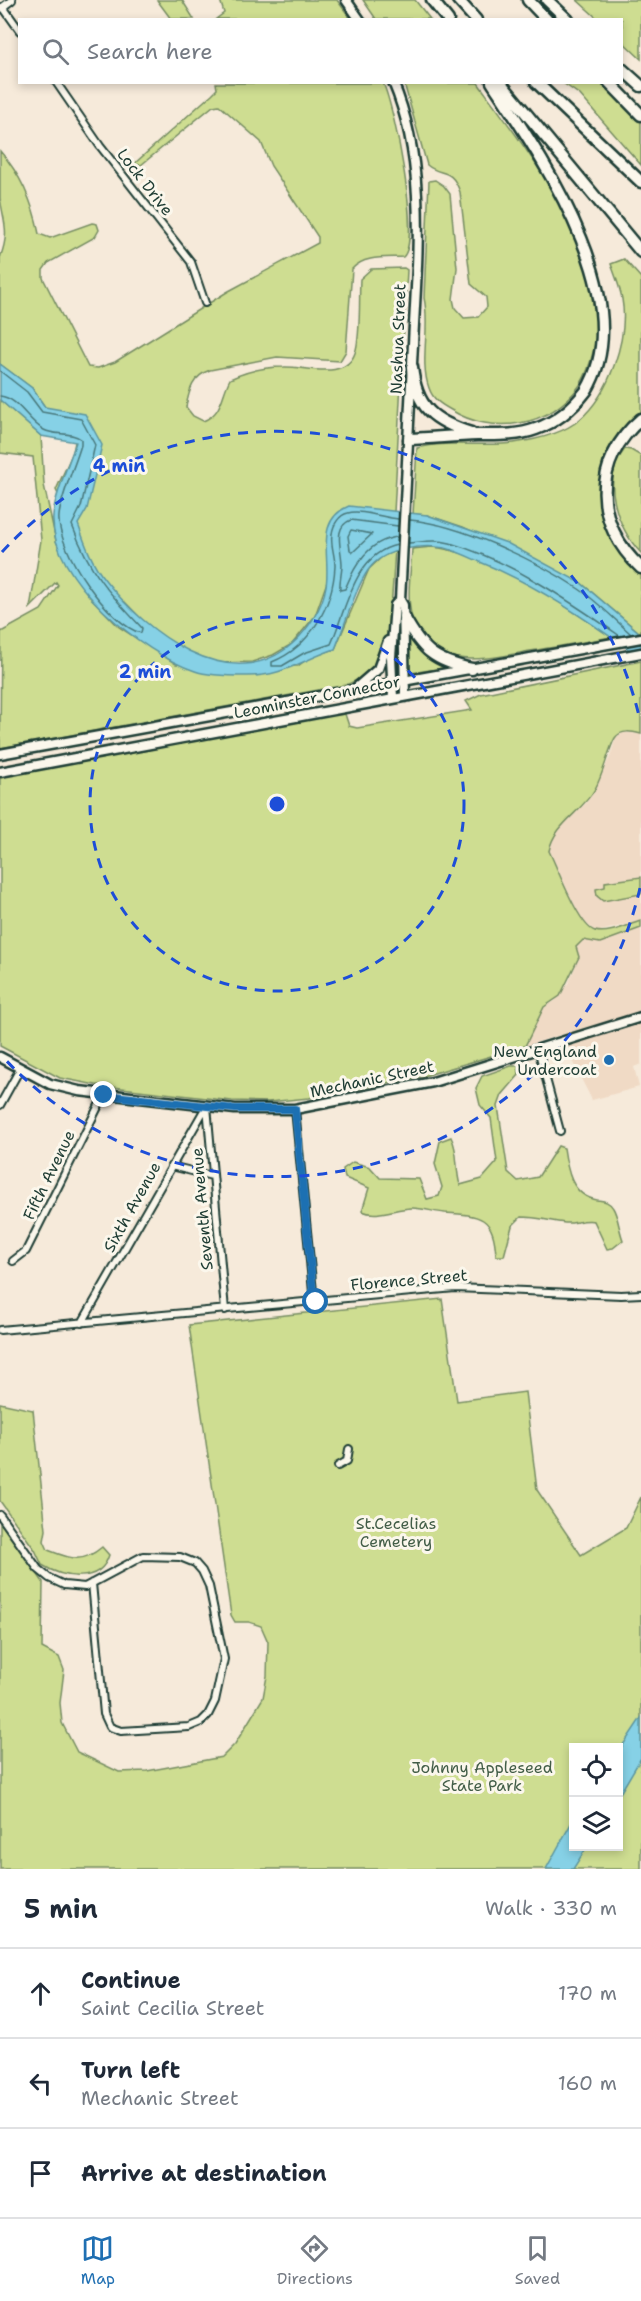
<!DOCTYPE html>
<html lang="en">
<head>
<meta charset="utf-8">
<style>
	:root { --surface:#fff; --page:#f6f6f7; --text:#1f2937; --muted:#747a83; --line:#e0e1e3; --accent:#1f6fb2 }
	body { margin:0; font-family:"Shantell Sans",sans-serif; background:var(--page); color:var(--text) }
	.controls { position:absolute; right:18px; bottom:18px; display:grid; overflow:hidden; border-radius:0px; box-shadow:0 3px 9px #0003 }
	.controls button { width:54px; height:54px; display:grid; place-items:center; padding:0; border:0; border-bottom:2px solid var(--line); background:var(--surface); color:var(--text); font:30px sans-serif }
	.stop { position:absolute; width:18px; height:18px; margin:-14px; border:4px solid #1f6fb2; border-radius:50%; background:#fff }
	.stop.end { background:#1f6fb2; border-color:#fff; box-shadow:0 2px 6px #0008 }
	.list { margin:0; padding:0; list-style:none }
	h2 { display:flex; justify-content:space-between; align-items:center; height:78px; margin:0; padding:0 24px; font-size:26px }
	h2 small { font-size:20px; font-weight:400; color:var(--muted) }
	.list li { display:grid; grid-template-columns:39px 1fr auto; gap:18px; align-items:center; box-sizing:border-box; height:90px; padding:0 24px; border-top:2px solid var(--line) }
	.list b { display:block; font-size:22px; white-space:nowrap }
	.list p { margin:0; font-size:20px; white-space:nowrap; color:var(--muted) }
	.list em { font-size:20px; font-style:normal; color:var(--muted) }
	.icon { flex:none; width:33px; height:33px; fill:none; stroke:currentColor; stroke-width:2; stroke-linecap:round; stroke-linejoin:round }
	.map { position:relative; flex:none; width:641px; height:1869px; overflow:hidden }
	.search { position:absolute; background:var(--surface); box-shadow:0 3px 9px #0003; left:18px; right:18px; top:18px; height:66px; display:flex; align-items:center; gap:15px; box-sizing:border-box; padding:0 21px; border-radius:0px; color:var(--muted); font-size:22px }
	.sheet { height:348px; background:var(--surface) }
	nav { display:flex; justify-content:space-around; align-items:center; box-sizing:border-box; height:84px; border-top:2px solid var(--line); background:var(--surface); font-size:16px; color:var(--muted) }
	nav a { display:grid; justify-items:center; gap:3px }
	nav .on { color:var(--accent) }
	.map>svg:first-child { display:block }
</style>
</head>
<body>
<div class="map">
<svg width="641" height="1869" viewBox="0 0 641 1869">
	<rect width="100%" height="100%" fill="#f6eada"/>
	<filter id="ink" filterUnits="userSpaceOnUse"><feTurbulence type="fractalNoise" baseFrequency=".0167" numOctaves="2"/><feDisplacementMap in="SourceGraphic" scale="12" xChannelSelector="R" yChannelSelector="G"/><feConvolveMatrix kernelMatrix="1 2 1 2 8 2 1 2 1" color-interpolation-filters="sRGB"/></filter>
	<g filter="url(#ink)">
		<path fill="#f0dac5" d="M 624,732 L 641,734 L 641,921 L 596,932 L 581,919 L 549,851 L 551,841 L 559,829 L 587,802 L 610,757 L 616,737 Z
			M 641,928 L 641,1064 L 634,1067 L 639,1087 L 592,1100 L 570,1057 L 563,1034 L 525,1046 L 544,1007 L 555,1001 L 569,982 L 579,957 L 576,947 L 583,939 L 600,943 Z"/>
		<path fill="#cedd91" stroke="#768d62" stroke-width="1.5" fill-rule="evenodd" d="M 157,0 L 182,0 L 194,19 L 171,19 Z
			M 220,0 L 337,0 L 351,19 L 216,19 L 224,13 Z
			M 363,0 L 415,0 L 430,19 L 376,19 Z
			M 577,0 L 641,0 L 641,59 L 622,41 L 622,20 L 598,19 Z
			M 216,83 L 383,83 C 394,107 422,240 403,257 C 386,258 364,255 352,269 L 346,351 L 340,361 L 277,357 L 210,370 C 193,376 189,390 186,407 L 193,416 L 203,421 C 223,413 221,396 230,379 C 247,371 265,367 284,367 C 306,366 345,381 355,353 C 361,338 359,297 360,279 L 371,269 L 404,268 L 407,270 L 394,512 L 387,512 L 327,582 L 315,616 L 292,644 L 273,655 L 252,662 L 216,663 L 187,651 L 153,631 L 125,602 L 104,589 L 56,490 L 73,452 L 76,437 L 45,407 L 32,388 L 0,364 L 0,258 C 10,232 4,223 0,198 C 0,183 0,166 0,151 C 21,175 33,202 39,234 L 50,238 L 92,223 L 97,224 L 99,230 L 95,237 L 48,263 L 43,270 L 43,278 L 88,367 L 98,368 L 115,362 L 227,292 L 318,243 L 318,237 L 271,166 L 261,142 L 219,105 L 213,106 L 141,165 L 134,164 L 212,94 L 217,89 Z
			M 404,83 L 478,83 C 522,143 595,237 597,315 C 598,336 592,366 580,385 C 551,427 492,436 451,410 C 442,405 433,400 429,388 C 419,361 431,327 424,298 L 429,181 L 435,180 L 444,186 L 450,194 L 457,268 L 453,299 L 455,308 L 464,318 L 478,317 L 487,307 L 486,297 L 471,284 L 460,192 C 451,166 441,177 427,165 Z
			M 563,83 L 602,83 L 641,122 L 641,165 L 580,95 Z
			M 624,259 L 641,278 L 641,412 L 623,428 L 612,444 L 601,480 L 601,501 L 641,573 L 641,632 L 639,632 L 581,583 L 463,527 L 427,515 L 413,514 L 417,448 C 448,440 483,447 514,443 C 534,440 563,434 579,420 C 609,395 629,338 622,299 C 620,287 615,275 611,264 Z
			M 0,400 L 41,436 L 44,485 L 56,541 L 66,563 L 90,597 L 119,627 L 176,664 L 298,666 L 307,659 L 335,649 L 369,569 L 383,556 L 395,551 C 392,582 393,643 374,667 C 366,676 356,681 346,685 L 0,748 L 1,632 L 41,610 L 58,585 L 56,582 L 30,608 L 41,540 L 33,457 L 0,453 Z
			M 625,449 L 631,450 L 641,456 L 641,553 C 617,529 600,478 625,449 Z
			M 432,547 C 490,553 563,604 611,637 C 584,642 557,647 530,651 C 485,659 430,674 412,618 C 406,597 411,570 412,549 Z
			M 407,634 L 443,666 L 443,668 L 411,673 L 409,671 Z
			M 641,661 L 641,734 C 633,732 621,729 615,738 C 609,748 603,775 595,789 C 582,812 554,824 549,851 C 557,867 579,927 595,931 C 609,935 629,924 641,921 L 641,928 L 600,943 L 583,940 L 576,947 L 579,957 L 560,996 L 544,1007 L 525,1046 L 424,1076 L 309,1098 L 268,1102 L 232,1101 L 96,1085 L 60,1078 L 0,1046 L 0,775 L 323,716 L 345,714 L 349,726 L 357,728 L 472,710 L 466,701 L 481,694 Z
			M 641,877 L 641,894 L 603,901 L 597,896 L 596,889 L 605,887 L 605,882 Z
			M 511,1066 L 518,1066 L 519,1075 L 502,1095 L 498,1106 L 508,1172 L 518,1181 L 538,1177 L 558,1146 L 564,1148 C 567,1169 571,1196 597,1200 C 603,1201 609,1201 613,1208 C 618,1216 619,1230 623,1240 L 613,1248 L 607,1249 L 594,1221 C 583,1219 574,1224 565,1223 C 549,1221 537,1217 521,1217 L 512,1226 L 504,1256 L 496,1256 C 494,1216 481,1215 445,1213 C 434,1212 423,1208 412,1208 C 395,1208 378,1218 362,1211 L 369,1188 L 345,1178 L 343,1169 L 353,1162 L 370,1167 L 380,1178 L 419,1179 L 427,1199 L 439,1196 L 442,1187 L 435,1164 L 440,1141 L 451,1137 C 459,1152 455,1169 460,1185 L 482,1179 L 497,1162 L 491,1118 L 480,1105 L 476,1088 L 482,1076 Z
			M 442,1299 L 457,1401 L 525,1392 L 537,1490 L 581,1555 L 626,1528 L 641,1497 L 641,1869 L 0,1869 L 0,1521 L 43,1582 L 42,1648 L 59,1657 L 64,1670 L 60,1703 L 62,1723 L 77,1752 L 119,1772 L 147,1771 L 222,1757 L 235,1744 L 263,1698 L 267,1676 L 268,1642 L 261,1626 L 249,1622 L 235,1622 L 231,1615 L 189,1325 ZM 574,1748 L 618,1748 L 618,1846 L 574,1846 Z
			M 0,1403 L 33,1410 L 46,1530 L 44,1541 L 48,1550 C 71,1559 82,1564 102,1547 L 109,1555 C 100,1585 63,1578 42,1565 L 35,1550 L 0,1501 Z"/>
		<path fill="#86d1e6" stroke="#5d969f" stroke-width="1.5" d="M 0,364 L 32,388 L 45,407 L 85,414 L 102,445 L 87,509 L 78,524 C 85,544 92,564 106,581 C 145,631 229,698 292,644 C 308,630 323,607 326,586 C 331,556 314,521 349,506 L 427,515 L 507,543 L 581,583 L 641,634 L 641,658 C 590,622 538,585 480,562 C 469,557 457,551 445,548 C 422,544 384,548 369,569 C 356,586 344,628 335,649 C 302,660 282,677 245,676 C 230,676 209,676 195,671 C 142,653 50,579 53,517 C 53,499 70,461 76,442 L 41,436 L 0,400 Z
			M 641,1718 L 641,1758 L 619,1795 L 619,1751 Z
			M 573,1820 L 574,1846 L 587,1847 L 573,1869 L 546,1869 Z"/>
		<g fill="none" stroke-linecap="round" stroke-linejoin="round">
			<path stroke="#48787b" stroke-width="1.5" d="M 0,371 L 27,392 L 42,412 L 81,419 L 95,445 L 81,507 L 72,525 C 90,573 108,592 142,628 L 141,633 C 110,626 56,549 59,516 C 61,495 75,466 81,445 L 81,439 C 71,431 55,436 44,430 C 28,422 19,398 0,396
				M 410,520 C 460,524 537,561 579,589 C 598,602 614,619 631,634
				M 351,530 L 372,534 L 353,552 L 350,550 L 348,536 Z
				M 397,537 C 368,541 355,565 345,589 L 340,590 C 339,582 342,573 342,565 C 342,549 332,527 351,520 L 398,526
				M 408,543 C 422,542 436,539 450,543 C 511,561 568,600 620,636
				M 397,545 C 354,554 346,610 331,644 L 304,653 L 282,666 L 272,666 L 272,662 C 310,647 333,606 335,566 C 335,555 330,544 332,534 C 333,525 339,515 348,513 C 361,509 384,518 398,519"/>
			<defs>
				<path id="minor" d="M 3,7 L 20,31
					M 0,9 L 12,0
					M 56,82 L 100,146 L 191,262 L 205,303
					M 538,1049 L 560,1131
					M 0,1105 L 20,1069
					M 207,1106 L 225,1310
					M 295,1109 L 314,1302
					M 171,1166 L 212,1176
					M 13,1261 L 26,1251 L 104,1095
					M 82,1323 L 207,1105
					M 0,1330 L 455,1288 L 621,1295 L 641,1294
					M 338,1466 L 347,1461 L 349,1449
					M 0,1515 L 38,1569 L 49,1578 L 64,1585 L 85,1587 L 143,1556 L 180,1557 L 195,1563 L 202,1571 L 209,1586 L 224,1659 L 215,1701 L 208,1715 L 201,1722 L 189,1727 L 121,1731 L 110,1727 L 104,1714 L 92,1583"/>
				<path id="secondary" d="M 346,0 L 360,20
					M 393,82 C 428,165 417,257 413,344 C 409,429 404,515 400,600 L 403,605 L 405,695
					M 356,688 L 378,669 L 388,641
					M 393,698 L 391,657 L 395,605 L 400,600
					M 0,754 L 641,638
					M 0,772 L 641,653
					M 0,1057 L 50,1084 L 79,1091 L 235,1109 L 295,1109 L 433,1082 L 641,1017"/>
				<path id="motorway" d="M 432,0 L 448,20
					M 458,0 L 476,20
					M 528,0 L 547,20
					M 547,0 L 568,20
					M 622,69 L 641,86
					M 500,82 L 641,252
					M 536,82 L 641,182
					M 609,82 L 641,115
					M 412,367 C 416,408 434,421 471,433
					M 641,419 C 592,461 593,524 641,568
					M 409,439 C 432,438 454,436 477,435 C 497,435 517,436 536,429 C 556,422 573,408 586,391 C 641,301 541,157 492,82
					M 404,617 C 422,650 434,661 472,669"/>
			</defs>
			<use href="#minor" stroke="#1f3d34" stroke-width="10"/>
			<use href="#secondary" stroke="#1f3d34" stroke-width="13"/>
			<use href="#motorway" stroke="#1f3d34" stroke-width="15"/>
			<use href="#minor" stroke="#fbf7ec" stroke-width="6"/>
			<use href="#secondary" stroke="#fbf7ec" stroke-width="8"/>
			<use href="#motorway" stroke="#fbf7ec" stroke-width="10"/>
		</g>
	</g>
	<g fill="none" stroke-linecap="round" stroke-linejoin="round" filter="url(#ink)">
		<path stroke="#1f6fb2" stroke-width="8" d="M 104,1095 L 235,1109 L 295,1109 L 314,1302 L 316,1302"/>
	</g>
	<g fill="none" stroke="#1d4ed8" stroke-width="3" stroke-dasharray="10 8">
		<circle cx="277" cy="804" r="187"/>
		<path d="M640 888A373 373 0 0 1 2 1056M2 552A373 373 0 0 1 640 720"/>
	</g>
	<circle fill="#1f6fb2" stroke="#fbf7ec" stroke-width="2" cx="609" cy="1060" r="6"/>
	<g text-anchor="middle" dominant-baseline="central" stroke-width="6" stroke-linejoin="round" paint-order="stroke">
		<g font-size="16" fill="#1f3d34" stroke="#fbf7ec">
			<text transform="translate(145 182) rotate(52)">Lock Drive</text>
			<text transform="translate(398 339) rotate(-88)">Nashua Street</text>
			<text transform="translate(317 697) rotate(-11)">Leominster Connector</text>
			<text transform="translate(372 1079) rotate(-12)">Mechanic Street</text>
			<text transform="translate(49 1175) rotate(-64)">Fifth Avenue</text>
			<text transform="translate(132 1207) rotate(-61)">Sixth Avenue</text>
			<text transform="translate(202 1209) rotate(-95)">Seventh Avenue</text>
			<text transform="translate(409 1280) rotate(-5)">Florence Street</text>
		</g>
		<g font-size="16" fill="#1f3d34" stroke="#fbf7ec" text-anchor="end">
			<text x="597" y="1051">New England<tspan x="597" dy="18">Undercoat</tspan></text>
		</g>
		<g font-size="16" fill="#425d47" stroke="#fbf7ec">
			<text x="396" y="1523">St.Cecelias<tspan x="396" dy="18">Cemetery</tspan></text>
			<text x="482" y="1767">Johnny Appleseed<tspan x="482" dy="18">State Park</tspan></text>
		</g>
	</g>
	<circle cx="277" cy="804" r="9" fill="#1d4ed8" stroke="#fbf7ec" stroke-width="3"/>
	<g font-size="18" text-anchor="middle" font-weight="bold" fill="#1d4ed8" stroke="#fbf7ec" stroke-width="6" stroke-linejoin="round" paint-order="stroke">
		<text x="119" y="472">4 min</text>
		<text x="145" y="678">2 min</text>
	</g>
</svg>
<div class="controls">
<button><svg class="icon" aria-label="locate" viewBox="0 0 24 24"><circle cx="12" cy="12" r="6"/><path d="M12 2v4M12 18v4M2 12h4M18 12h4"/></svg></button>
<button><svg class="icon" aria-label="layers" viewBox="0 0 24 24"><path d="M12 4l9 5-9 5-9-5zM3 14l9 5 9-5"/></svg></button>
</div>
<div class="stop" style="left:316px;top:1302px"></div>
<div class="stop end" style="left:104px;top:1095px"></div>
<div class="search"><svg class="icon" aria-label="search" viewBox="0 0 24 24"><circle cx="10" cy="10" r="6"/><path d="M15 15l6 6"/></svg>Search here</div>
</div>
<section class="sheet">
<h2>5 min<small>Walk · 330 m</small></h2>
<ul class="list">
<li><svg class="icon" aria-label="ahead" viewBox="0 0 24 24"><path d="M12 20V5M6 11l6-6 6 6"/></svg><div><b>Continue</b><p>Saint Cecilia Street</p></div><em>170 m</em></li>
<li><svg class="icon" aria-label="left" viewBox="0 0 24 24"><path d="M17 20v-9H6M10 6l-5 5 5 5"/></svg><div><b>Turn left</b><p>Mechanic Street</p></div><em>160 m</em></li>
<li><svg class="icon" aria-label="arrive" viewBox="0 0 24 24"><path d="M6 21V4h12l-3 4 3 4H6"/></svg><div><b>Arrive at destination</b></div></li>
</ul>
</section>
<nav>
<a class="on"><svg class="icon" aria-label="map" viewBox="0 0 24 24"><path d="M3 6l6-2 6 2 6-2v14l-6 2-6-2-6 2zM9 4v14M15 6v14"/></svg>Map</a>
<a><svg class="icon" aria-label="directions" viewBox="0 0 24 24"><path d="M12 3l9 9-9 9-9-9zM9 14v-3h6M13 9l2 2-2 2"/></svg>Directions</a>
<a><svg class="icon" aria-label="saved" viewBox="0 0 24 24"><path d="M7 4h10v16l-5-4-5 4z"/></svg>Saved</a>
</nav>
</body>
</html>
